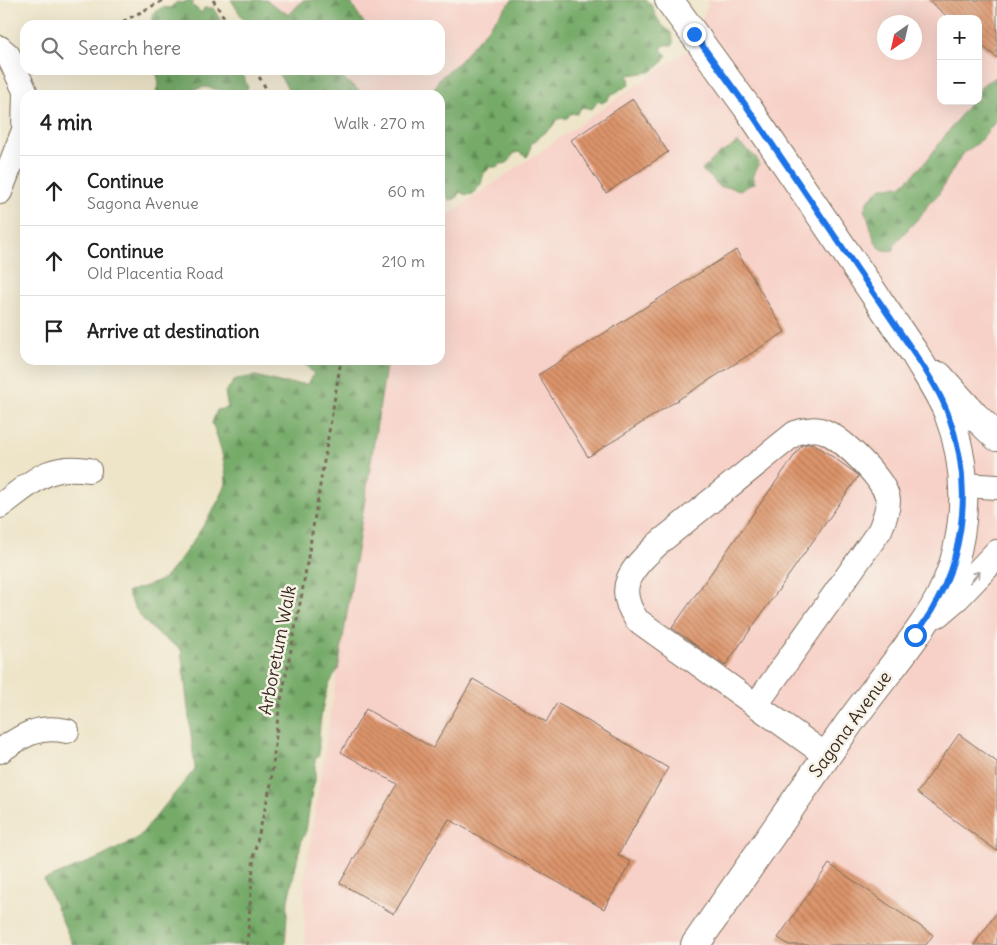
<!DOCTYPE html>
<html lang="en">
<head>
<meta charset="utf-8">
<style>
	:root { --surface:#fff; --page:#f6f6f6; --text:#222; --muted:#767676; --line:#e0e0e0 }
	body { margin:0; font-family:Delius,sans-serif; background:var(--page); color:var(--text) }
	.controls { position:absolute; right:15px; top:15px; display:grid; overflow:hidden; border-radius:10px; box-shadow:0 5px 20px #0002 }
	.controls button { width:45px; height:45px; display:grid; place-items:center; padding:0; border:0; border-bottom:1px solid var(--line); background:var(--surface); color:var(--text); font:25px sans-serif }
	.compass { position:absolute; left:877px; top:15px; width:45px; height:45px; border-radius:50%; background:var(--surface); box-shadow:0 5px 20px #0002; rotate:214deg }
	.stop { position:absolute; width:15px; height:15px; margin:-11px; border:4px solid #1a73e8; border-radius:50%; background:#fff }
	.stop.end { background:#1a73e8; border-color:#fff; box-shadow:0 1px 5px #0008 }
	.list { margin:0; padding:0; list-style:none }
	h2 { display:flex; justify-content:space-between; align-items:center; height:65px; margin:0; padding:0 20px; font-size:21px }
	h2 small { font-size:16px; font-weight:400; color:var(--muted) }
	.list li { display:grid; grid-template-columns:32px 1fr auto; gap:15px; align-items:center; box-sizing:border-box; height:70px; padding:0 20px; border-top:1px solid var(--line) }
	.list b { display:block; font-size:19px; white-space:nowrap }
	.list p { margin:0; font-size:16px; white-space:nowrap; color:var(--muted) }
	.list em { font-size:16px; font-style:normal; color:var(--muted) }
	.icon { flex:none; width:28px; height:28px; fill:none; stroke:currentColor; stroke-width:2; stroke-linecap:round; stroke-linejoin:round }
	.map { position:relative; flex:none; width:997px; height:945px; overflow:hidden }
	.search { position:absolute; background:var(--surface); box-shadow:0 5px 20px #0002; left:20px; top:20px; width:425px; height:55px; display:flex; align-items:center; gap:12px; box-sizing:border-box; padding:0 18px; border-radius:15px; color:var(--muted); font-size:19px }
	.panel { position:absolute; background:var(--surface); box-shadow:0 5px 20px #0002; left:20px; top:90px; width:425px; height:275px; border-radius:15px }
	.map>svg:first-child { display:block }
</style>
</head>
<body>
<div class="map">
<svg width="997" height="945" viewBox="0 0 997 945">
	<defs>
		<pattern id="forest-firs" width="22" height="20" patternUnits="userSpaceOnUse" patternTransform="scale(1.25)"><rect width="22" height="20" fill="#74aa68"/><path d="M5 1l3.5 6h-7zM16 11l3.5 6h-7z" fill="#608b55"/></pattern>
		<pattern id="building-back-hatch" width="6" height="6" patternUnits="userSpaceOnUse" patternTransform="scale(1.25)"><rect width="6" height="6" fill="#dc946b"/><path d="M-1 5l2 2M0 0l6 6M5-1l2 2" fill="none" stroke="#b47957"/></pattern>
	</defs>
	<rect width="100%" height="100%" fill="#f7f3e8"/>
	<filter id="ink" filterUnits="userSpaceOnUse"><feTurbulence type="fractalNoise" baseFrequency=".02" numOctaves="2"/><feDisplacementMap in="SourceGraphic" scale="10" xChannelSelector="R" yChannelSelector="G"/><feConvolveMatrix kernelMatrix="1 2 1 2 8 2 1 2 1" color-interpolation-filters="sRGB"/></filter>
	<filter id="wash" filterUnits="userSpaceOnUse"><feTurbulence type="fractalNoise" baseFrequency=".0096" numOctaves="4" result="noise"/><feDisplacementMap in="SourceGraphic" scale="20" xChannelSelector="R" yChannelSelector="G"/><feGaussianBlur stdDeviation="1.12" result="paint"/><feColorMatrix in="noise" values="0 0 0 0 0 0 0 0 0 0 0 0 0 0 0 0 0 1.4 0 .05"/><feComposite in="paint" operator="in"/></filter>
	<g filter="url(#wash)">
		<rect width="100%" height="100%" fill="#eee5c9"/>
		<path fill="#f7d1c8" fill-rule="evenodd" d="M 266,0 L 303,0 L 289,15 Z
			M 349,0 L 512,0 L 457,64 L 439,79 L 431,95 L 365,95 L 345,80 L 339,70 L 440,70 L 440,25 L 363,25 L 364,22 Z
			M 706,0 L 997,0 L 997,945 L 305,945 L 304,881 L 387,360 L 440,360 L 440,220 L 691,48 L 708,4 ZM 941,19 L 978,19 L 978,101 L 941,101 ZM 884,22 L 914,22 L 914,52 L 884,52 Z"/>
		<path fill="url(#forest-firs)" stroke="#586a43" d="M 188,0 L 194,3 L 192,5 L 202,13 L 204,8 L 213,8 L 221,21 L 222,25 L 151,25 L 153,13 L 163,7 L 170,8 L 177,2 L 183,3 Z
			M 231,0 L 266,0 L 289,15 L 303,0 L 349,0 L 364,23 L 363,25 L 247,25 Z
			M 512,0 L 646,0 C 654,6 654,13 659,21 C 665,31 674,28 673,45 L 664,45 L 661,50 L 667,55 L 661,64 L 651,72 L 628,75 L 630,83 L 625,88 L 620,89 L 617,93 L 611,94 L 607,100 L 602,103 L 598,101 L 592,109 L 582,107 L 577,114 L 571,113 L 567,118 L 557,119 L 552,127 L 531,144 L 530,151 L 527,157 L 519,152 L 513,154 C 510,161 509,164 500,164 L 498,167 L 491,167 L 484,173 L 481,184 L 473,194 L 466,195 L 460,192 L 455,199 L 449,200 L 442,190 L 440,190 L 440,95 L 431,95 L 439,79 L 457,64 Z
			M 156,70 L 241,70 L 239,73 L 244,77 L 248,88 L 243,95 L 221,95 L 220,90 L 205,87 L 191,90 L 187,95 L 159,95 L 156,91 L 159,83 Z
			M 276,70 L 339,70 L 345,80 L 365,95 L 292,95 Z
			M 997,77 L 997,120 L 978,143 L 964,153 L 956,164 L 938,195 L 929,203 L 923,213 L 895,243 L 894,250 C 876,254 874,239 870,225 C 869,220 866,215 864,210 L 868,200 L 882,187 L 901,186 L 914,174 L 927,160 L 971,101 L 978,101 C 978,86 983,83 997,77 Z
			M 737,142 L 756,157 L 759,165 L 753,175 L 755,183 L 740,190 L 729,187 L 719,187 L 713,179 L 702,170 L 720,153 L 729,149 Z
			M 301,360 L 387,360 L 338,670 C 322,688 318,731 319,755 L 315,760 L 315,781 L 312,791 L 306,831 L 302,839 L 288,900 L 285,945 L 73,945 L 44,880 L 99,858 L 138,838 L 195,769 L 181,649 C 156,634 139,621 127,592 C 138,588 152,585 163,579 C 174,572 225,496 226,483 C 226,465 219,439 212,423 L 217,410 L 228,408 L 225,392 L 236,379 L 256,376 L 283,383 L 308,384 L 314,374 Z"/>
		<g id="blocks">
			<path fill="url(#building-back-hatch)" d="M 928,0 L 997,0 L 997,58 L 978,42 L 978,19 L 950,19 Z
				M 633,99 L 668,152 L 606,193 L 571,140 Z
				M 736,250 L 785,332 L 588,457 L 538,375 Z
				M 813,443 L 854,472 L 858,477 L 725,666 L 672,628 L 802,445 Z
				M 473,679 L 546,722 L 557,703 L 668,768 L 618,855 L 631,862 L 604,909 L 449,819 L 394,914 L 340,883 L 397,784 L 341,752 L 366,709 L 433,748 Z
				M 959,734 L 997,762 L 997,851 L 917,793 Z
				M 829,864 L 933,935 L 926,945 L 789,945 L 778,938 Z
				M 997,912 L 997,945 L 974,945 Z"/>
		</g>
	</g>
	<g filter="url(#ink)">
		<use href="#blocks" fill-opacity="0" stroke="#7a6b5a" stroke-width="1"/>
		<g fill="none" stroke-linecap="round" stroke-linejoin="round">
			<defs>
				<path id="minor" d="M 0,48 L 8,55 L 25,91 L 24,130 L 0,192
					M 963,485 L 997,487
					M 0,506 C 32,483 47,463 89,470
					M 756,705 L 880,530 C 884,520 888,510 888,500 C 886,480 843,440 826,432 C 815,427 806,430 795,433 L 660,542 C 634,567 612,585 637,620 L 827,756
					M 0,751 C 23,735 38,725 67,731"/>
				<path id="major" d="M 669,0 L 747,107 L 915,354 C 926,373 939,392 948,413 C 974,481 967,562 925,622 C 901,658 873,690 848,725 C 797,798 746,872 695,945
					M 939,376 L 975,416 L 997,437
					M 937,613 L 957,596 L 997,554"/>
			</defs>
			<use href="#minor" stroke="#7a6b5a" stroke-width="26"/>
			<use href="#major" stroke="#7a6b5a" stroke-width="30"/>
			<path stroke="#7a6b5a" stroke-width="3" stroke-dasharray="4 4" stroke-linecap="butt" d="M 213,0 L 229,25
				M 116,25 L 164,0
				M 255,70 L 270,95
				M 247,945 L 254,854 L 271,784 L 278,716 L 302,593 L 341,360"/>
			<use href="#minor" stroke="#fff" stroke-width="24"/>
			<use href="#major" stroke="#fff" stroke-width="28"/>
		</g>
		<defs><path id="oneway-shaft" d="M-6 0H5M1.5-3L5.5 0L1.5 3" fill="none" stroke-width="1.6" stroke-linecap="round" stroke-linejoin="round" transform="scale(1.25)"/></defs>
		<use stroke="#a79f9a" href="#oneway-shaft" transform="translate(975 577) rotate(-49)"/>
	</g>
	<g fill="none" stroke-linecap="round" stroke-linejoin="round" filter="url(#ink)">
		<path stroke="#1a73e8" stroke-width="6" d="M 694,34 L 747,107 L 915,354 C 927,373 940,392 948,414 C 976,489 964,572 915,635"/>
	</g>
	<g text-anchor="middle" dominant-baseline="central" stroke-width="5" stroke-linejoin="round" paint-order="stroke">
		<g font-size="18" fill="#3b2a1e" stroke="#f7f3e8">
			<text transform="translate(277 650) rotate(-79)">Arboretum Walk</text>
			<text transform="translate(850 724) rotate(-54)">Sagona Avenue</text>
		</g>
	</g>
</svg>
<div class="controls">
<button>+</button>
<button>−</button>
</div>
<svg class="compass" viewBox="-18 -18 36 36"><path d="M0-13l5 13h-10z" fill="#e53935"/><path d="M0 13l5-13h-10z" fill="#767676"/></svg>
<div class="stop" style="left:915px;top:635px"></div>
<div class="stop end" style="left:694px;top:34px"></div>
<div class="search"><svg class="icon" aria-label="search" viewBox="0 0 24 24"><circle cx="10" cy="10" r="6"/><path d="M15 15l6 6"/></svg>Search here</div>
<section class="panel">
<h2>4 min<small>Walk · 270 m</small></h2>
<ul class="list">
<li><svg class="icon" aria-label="ahead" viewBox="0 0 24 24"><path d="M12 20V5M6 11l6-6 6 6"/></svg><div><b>Continue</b><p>Sagona Avenue</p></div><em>60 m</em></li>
<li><svg class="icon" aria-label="ahead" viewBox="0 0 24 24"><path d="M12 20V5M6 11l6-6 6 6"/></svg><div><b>Continue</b><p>Old Placentia Road</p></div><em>210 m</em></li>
<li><svg class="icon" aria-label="arrive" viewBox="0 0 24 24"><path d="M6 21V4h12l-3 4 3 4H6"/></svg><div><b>Arrive at destination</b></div></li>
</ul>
</section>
</div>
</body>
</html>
